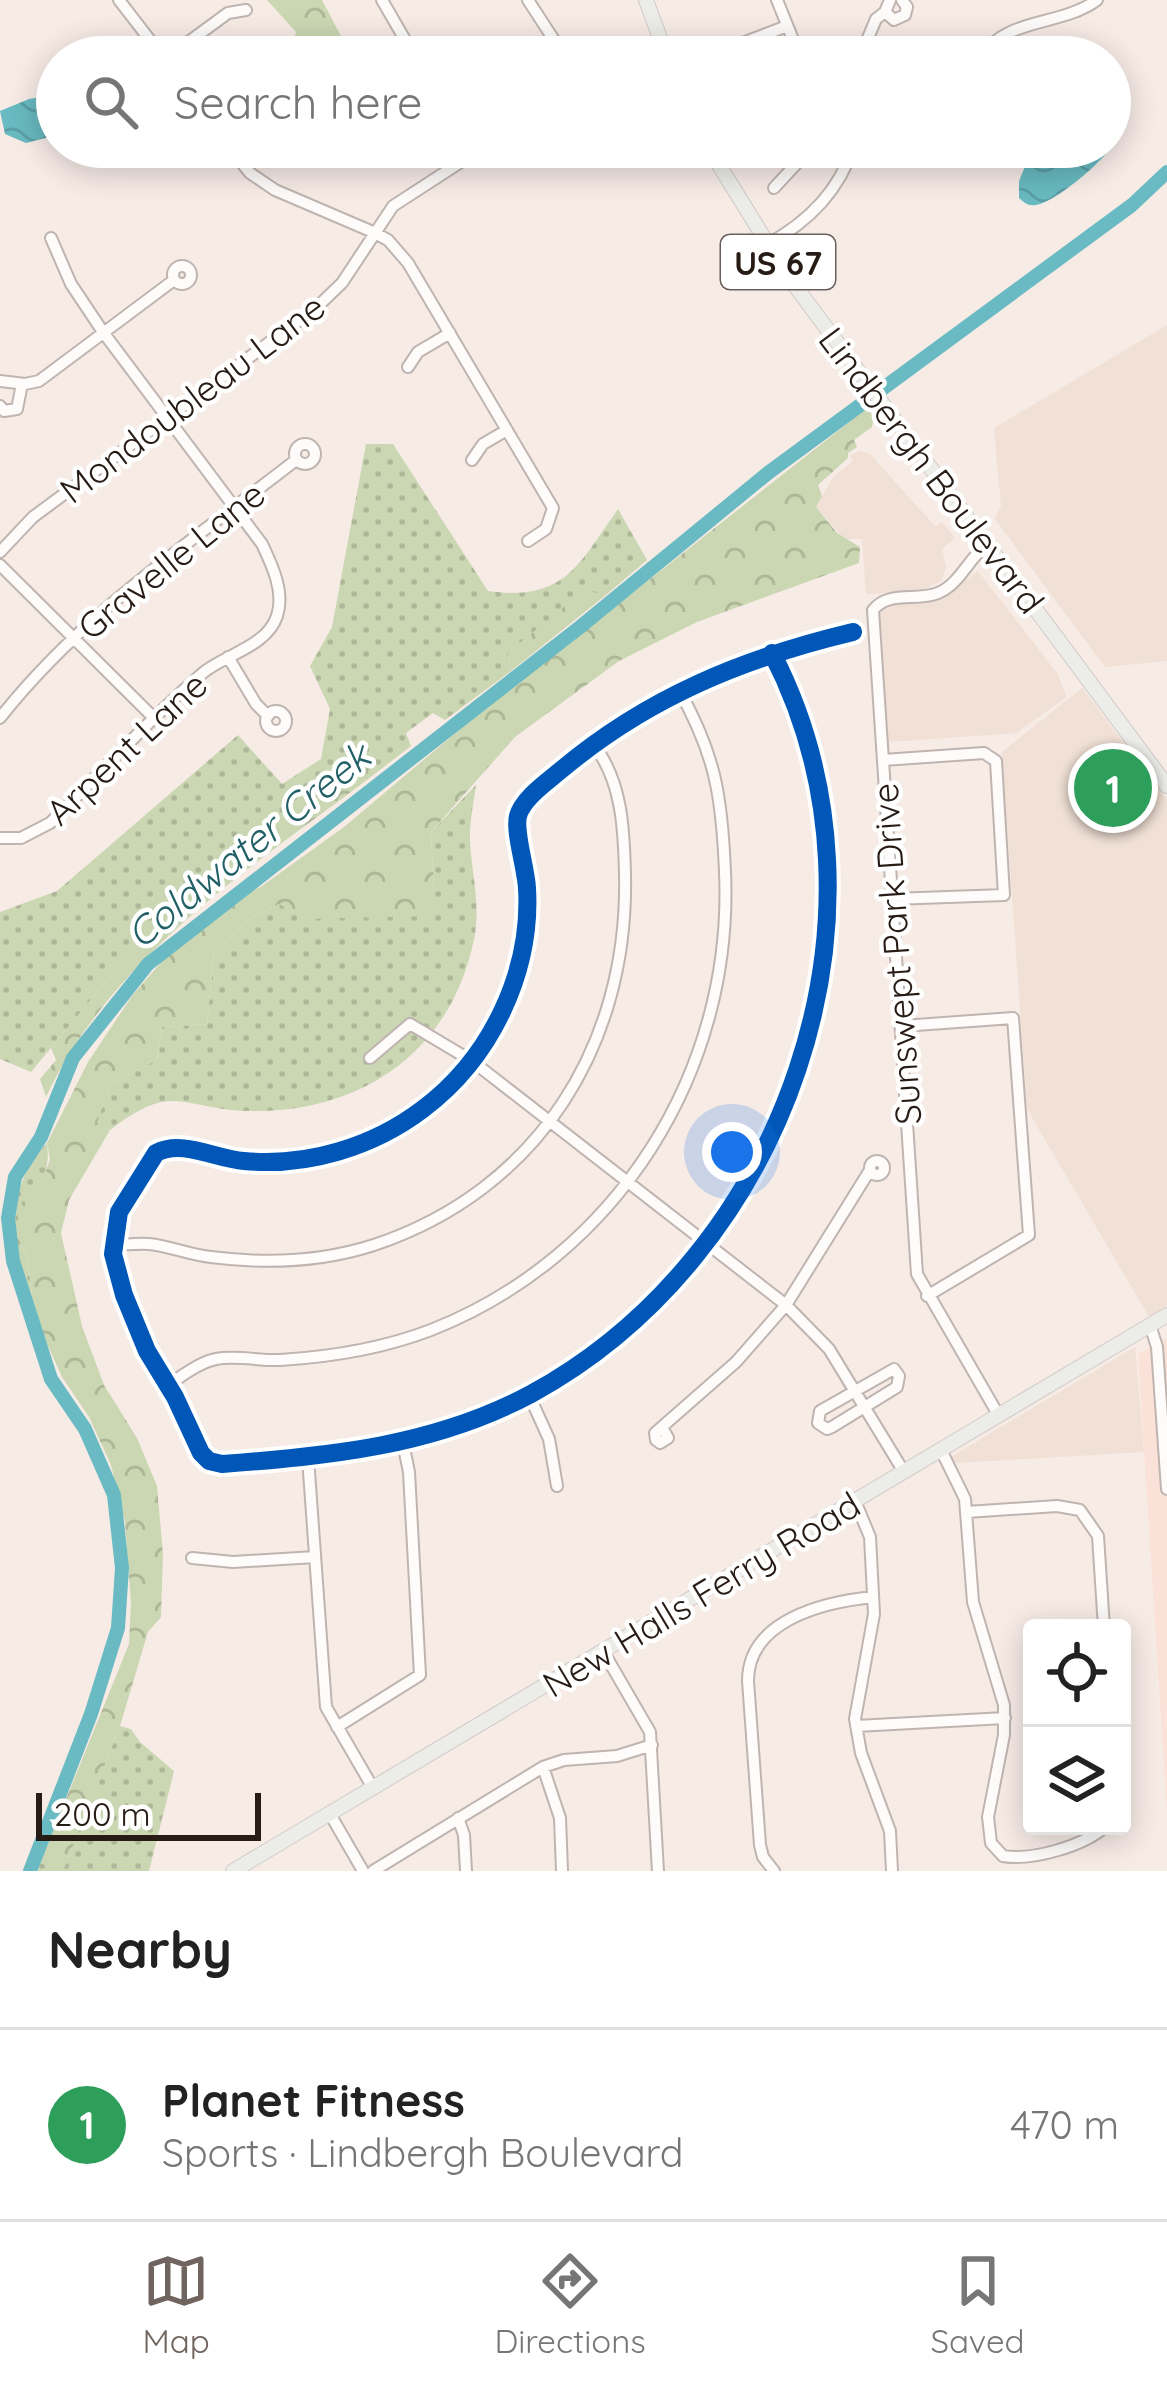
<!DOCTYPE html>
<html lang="en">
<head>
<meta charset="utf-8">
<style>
	:root { --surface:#fff; --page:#f6f6f6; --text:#222; --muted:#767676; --line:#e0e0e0; --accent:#70645f }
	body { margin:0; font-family:Quicksand,sans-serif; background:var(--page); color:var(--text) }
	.controls { position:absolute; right:36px; bottom:36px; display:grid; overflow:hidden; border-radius:12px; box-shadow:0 6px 30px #0003 }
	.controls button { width:108px; height:108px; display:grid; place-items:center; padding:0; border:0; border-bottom:3px solid var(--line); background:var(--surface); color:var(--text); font:60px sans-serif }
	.scale { position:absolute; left:36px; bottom:30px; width:225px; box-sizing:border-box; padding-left:12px; border:6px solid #271b16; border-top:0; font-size:33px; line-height:42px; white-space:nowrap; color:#271b16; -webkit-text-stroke:9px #fff; paint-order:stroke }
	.you { position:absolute; left:732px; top:1152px; width:42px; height:42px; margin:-30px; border:9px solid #fff; border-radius:50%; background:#1a73e8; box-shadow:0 0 0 18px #1a73e833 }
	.badge { display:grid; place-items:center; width:78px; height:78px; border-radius:50%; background:var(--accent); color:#fff; font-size:39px; font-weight:700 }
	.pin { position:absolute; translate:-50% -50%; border:6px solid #fff; box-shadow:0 3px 12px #0006 }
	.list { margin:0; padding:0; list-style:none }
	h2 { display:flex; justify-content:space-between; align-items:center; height:156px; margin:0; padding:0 48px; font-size:51px }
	h2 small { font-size:39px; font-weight:400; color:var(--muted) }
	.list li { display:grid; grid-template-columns:78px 1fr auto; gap:36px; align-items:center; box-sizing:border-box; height:192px; padding:0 48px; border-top:3px solid var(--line) }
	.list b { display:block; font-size:45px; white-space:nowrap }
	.list p { margin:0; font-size:39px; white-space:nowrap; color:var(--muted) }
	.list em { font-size:39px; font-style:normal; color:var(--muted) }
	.icon { flex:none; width:66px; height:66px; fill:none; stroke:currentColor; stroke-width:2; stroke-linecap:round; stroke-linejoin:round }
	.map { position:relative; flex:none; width:1167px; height:1871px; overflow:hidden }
	.search { position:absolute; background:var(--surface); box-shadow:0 6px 30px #0003; left:36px; right:36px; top:36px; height:132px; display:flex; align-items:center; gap:30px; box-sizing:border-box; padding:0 42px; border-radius:66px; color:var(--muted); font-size:45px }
	.sheet { height:348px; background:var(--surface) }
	nav { display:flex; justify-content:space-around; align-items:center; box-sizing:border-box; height:168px; border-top:3px solid var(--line); background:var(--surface); font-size:33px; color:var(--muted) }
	nav a { display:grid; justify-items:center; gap:6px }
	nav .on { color:var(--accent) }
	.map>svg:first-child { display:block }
</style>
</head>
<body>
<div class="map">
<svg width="1167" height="1871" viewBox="0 0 1167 1871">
	<defs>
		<pattern id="grass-dots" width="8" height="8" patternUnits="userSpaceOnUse" patternTransform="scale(3)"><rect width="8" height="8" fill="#cbd7b3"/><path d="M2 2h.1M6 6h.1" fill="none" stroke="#aeb899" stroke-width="1.8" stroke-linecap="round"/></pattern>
		<pattern id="forest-crowns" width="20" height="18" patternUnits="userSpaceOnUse" patternTransform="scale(3)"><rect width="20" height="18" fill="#cbd7b3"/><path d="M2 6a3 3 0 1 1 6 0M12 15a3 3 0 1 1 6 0" fill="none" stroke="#aeb899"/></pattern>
		<pattern id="water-waves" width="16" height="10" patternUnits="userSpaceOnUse" patternTransform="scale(3)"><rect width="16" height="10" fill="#69bac2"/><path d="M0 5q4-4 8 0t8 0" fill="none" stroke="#5b9fa6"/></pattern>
	</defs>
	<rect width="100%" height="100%" fill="#f7ebe6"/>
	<path fill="#f0e0d5" d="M 1167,325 L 1167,661 L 1105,667 L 995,519 L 1001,506 L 994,428 Z
		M 859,451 L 869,453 L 935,526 L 942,522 L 955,538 L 942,549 L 946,567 L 941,581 L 920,591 L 866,594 L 862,539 L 844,539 L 816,507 L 834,476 L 853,461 L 850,456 Z
		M 978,571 L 1057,673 L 1067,697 L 1016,733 L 889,742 L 878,609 L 945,595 Z
		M 1082,688 L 1167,800 L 1167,1305 L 1149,1317 L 1027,1109 L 1002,752 Z
		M 1135,1347 L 1144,1452 L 939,1464 Z"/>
	<path fill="#fae2d8" d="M 1167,1338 L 1167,1813 L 1138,1354 Z"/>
	<path fill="url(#grass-dots)" d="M 366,444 L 393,444 L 488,591 C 565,602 579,564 618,509 L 647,560 L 606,595 L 584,591 L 508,653 L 511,671 L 445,720 L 433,713 L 406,733 L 411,746 L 376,773 L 359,764 L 137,944 L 31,1072 L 0,1059 L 0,912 L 57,891 L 238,735 L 282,784 L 321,759 L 330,709 L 310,666 L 332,627 Z
		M 476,785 C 474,800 471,815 470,830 C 469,868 482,900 474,939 C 451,1053 360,1114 247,1111 C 178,1108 174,1081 110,1130 L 96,1124 L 110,1084 L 157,1060 L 162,1027 L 207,1024 L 214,953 L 254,916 L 279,904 L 434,893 L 431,832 Z
		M 47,1143 C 52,1176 33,1206 17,1234 L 28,1260 L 34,1315 C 12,1255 0,1192 47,1143 Z
		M 120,1726 L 131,1729 L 140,1742 L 174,1771 L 149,1871 L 38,1871 L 40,1863 L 63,1870 Z"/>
	<path fill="url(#forest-crowns)" d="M 267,0 L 322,0 L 352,57 L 289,57 L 296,32 Z
		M 867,408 L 874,417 L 872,427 L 854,440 L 857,447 L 848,453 L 848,458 L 818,485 L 822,496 L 816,507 L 837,533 L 860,547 L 859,563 L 697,622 L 619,661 L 515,737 L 431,832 L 434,893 L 429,916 L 305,919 L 279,904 L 254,916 L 214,953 L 207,1024 L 162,1027 L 157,1060 L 110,1084 L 97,1123 L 110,1130 L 69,1200 L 61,1233 L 82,1326 L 104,1385 L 137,1438 L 157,1486 L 163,1554 L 161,1617 L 148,1632 L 120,1726 L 63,1871 L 40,1863 L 129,1644 L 131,1603 L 125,1522 L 111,1465 L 89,1417 L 62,1377 L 34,1315 L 28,1260 L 17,1234 L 19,1203 L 38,1195 L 50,1159 L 47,1143 L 88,1062 L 132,996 L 164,959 L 241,896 L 262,886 L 344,827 L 465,725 Z
		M 584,590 L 606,595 L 511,671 L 508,653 Z
		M 359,763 L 376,773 C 254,866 114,953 46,1097 L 40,1079 L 56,1060 L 51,1048 L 137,944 Z"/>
	<path fill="url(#water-waves)" d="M 57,94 L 57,135 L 26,143 L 5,134 L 0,111 L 29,99 Z
		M 1110,96 C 1116,107 1124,119 1120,132 C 1115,153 1057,202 1036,205 C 1027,206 1025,203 1019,198 L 1019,181 L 1033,147 L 1110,147 Z"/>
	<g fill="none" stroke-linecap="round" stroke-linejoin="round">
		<path stroke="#69bac2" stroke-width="14" d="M 30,1871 L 91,1714 L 118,1628 L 122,1568 L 114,1495 L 85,1429 L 51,1379 L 13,1261 L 8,1218 L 15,1177 L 41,1137 L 73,1058 L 148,964 L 580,627 L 768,473 L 1132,205 L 1167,172"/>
		<defs>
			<path id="minor" d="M 119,0 L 163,57
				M 382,0 L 415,57
				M 528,0 L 565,57
				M 777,0 L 800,57
				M 890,0 L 885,12 L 894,20 L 905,15 L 907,7 L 902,0
				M 168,57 L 228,13 L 246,10
				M 706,57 L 787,26
				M 860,57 L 876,19 L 885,12
				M 980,57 C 1009,16 1060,27 1097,0
				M 229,147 L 250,173 L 275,190 L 373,232 L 388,240 L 408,263 L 553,508 L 546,529 L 528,541
				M 774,188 L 799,161 L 805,147
				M 766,245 C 807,223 839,192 853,147
				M173 275a9 9 0 1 1 18 0a9 9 0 1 1-18 0Z
				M 408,367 L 418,352 L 450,333
				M 0,381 L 25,384 L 39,381 L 174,280
				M 0,406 L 4,411 L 17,409 L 22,384
				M295 454a10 10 0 1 1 20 0a10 10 0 1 1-20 0Z
				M 472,460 L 483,444 L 507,430
				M 987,544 C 969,558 959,585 938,593 C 916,602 889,590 873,610 L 917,1274 L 999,1416
				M 0,552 L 33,517 L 316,308 L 342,283 L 393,206 L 484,147
				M 0,565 L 154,718
				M 772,653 C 907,914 785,1256 531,1394 C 434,1446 329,1456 222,1464 L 209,1461 L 201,1453 L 175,1397 L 147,1351 L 124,1295 L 113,1254 L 119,1212 L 156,1153 C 183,1139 215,1159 244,1161 C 307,1167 373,1147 423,1109 C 491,1058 532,972 527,888 C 526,868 514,832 518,816 C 523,798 547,782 561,770 C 648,697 744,658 853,632
				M 228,657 L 256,704 L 268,716
				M266 721a10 10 0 1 1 20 0a10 10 0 1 1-20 0Z
				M 0,718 C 83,613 192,541 296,460
				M 883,760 L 984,753 L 996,761 L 1004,895 L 892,899
				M 0,838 L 21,838 L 50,823 C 101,773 149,719 204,672 C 227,654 267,646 277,616 C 285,592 272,565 262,544 L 103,332 L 71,284 L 51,238
				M 902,1026 L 1013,1018 L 1029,1235 L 927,1296
				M 370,1058 L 410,1024 L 472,1061 L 786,1305 L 829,1349 L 904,1472
				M870 1168a7 7 0 1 1 14 0a7 7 0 1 1-14 0Z
				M 112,1245 C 124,1245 137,1243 149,1244 C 170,1246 190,1255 211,1257 C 265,1264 321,1262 374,1245 C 539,1190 629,1044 625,874 C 624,829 622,780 593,744
				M 1150,1325 L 1157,1347 L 1167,1489
				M 894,1369 L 899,1376 L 897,1387 L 832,1427 L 827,1429 L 818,1423 L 820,1411 Z
				M 168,1385 C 182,1376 200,1362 216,1359 C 236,1355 260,1361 280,1360 C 330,1357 384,1348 431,1330 C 617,1257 734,1071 725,872 C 722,798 716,756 679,690
				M 529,1395 L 549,1439 L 557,1486
				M 663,1429 L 668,1438 L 660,1443 L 656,1440 L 655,1433 L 736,1362 L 786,1305 L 870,1170
				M 942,1452 L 965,1499 L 973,1602 L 1004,1705 L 1004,1735 L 988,1817 L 991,1843 L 1003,1856 C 1032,1861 1084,1846 1106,1826
				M 308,1458 L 326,1707 L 373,1788
				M 855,1501 L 870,1537 L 874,1614 L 855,1719 L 861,1753 L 890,1831 L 892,1871
				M 967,1512 L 1057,1506 L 1080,1510 L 1098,1536 L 1104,1628
				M 192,1558 L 233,1562 L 315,1557
				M 603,1651 L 650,1732 L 658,1871
				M 856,1726 L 1005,1718
				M 337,1727 L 420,1675 L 409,1472 L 403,1443
				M 543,1767 L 560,1818 L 562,1871
				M 330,1814 L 363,1871
				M 458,1818 L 464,1835 L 466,1871
				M 373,1871 L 543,1767 L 564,1760 L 617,1756 L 652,1745
				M 774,1871 L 763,1857 L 760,1845 L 748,1681 C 748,1620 824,1602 873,1597"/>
			<path id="major" d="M 646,0 L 667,57
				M 708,147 L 787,275 L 1167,786
				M 233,1871 L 1167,1315"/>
		</defs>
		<use href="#minor" stroke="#bfb4b0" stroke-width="14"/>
		<use href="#major" stroke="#d1cac8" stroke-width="16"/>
		<use href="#minor" stroke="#fefcfb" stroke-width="10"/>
		<use href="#major" stroke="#ecede8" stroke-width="14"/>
		<defs>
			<path id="cycleway" d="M 772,653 C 907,914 785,1256 531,1394 C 434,1446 329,1456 222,1464 L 209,1461 L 201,1453 L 175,1397 L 147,1351 L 124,1295 L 113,1254 L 119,1212 L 156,1153 C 183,1139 215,1159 244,1161 C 307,1167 373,1147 423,1109 C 491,1058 532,972 527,888 C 526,868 514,832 518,816 C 523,798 547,782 561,770 C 648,697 744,658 853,632"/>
		</defs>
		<use href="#cycleway" stroke="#fff" stroke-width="26"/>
		<use href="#cycleway" stroke="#0057b8" stroke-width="18"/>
	</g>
	<g text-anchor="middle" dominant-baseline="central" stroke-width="9" stroke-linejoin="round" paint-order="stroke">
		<rect fill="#fff" stroke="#685f5c" stroke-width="3" x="721" y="235" width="114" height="54" rx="9"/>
		<g font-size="33" font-weight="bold" fill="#271b16">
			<text x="778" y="262">US 67</text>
		</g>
		<g font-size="36" fill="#271b16" stroke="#fff">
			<text transform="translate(192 398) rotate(-37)">Mondoubleau Lane</text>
			<text transform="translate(932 470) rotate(53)">Lindbergh Boulevard</text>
			<text transform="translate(171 560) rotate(-39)">Gravelle Lane</text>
			<text transform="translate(126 748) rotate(-43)">Arpent Lane</text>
			<text transform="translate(896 954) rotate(-94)">Sunswept Park Drive</text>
			<text transform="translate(701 1594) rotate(-31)">New Halls Ferry Road</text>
		</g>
		<g font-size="39" font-style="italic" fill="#226068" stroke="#fff">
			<text transform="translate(248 845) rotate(-39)">Coldwater Creek</text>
		</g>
	</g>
</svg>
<div class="controls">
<button><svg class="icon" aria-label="locate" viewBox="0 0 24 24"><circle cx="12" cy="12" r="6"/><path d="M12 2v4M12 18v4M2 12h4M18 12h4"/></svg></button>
<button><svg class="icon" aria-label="layers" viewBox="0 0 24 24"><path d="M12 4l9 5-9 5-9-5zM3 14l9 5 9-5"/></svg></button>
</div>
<div class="scale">200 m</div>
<div class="you"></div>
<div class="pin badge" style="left:1113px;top:788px;background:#2e9e5b">1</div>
<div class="search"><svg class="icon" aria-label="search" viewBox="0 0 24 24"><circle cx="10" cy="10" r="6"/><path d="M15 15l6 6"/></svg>Search here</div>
</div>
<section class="sheet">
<h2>Nearby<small></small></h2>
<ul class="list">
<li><span class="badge" style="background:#2e9e5b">1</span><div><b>Planet Fitness</b><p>Sports · Lindbergh Boulevard</p></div><em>470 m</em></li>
</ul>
</section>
<nav>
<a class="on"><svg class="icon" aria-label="map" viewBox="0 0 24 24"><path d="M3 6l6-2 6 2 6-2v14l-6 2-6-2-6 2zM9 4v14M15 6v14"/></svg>Map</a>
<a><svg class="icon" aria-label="directions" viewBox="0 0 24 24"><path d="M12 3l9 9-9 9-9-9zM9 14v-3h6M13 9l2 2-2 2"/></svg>Directions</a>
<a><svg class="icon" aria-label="saved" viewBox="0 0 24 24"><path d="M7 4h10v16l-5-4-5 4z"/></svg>Saved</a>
</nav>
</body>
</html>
